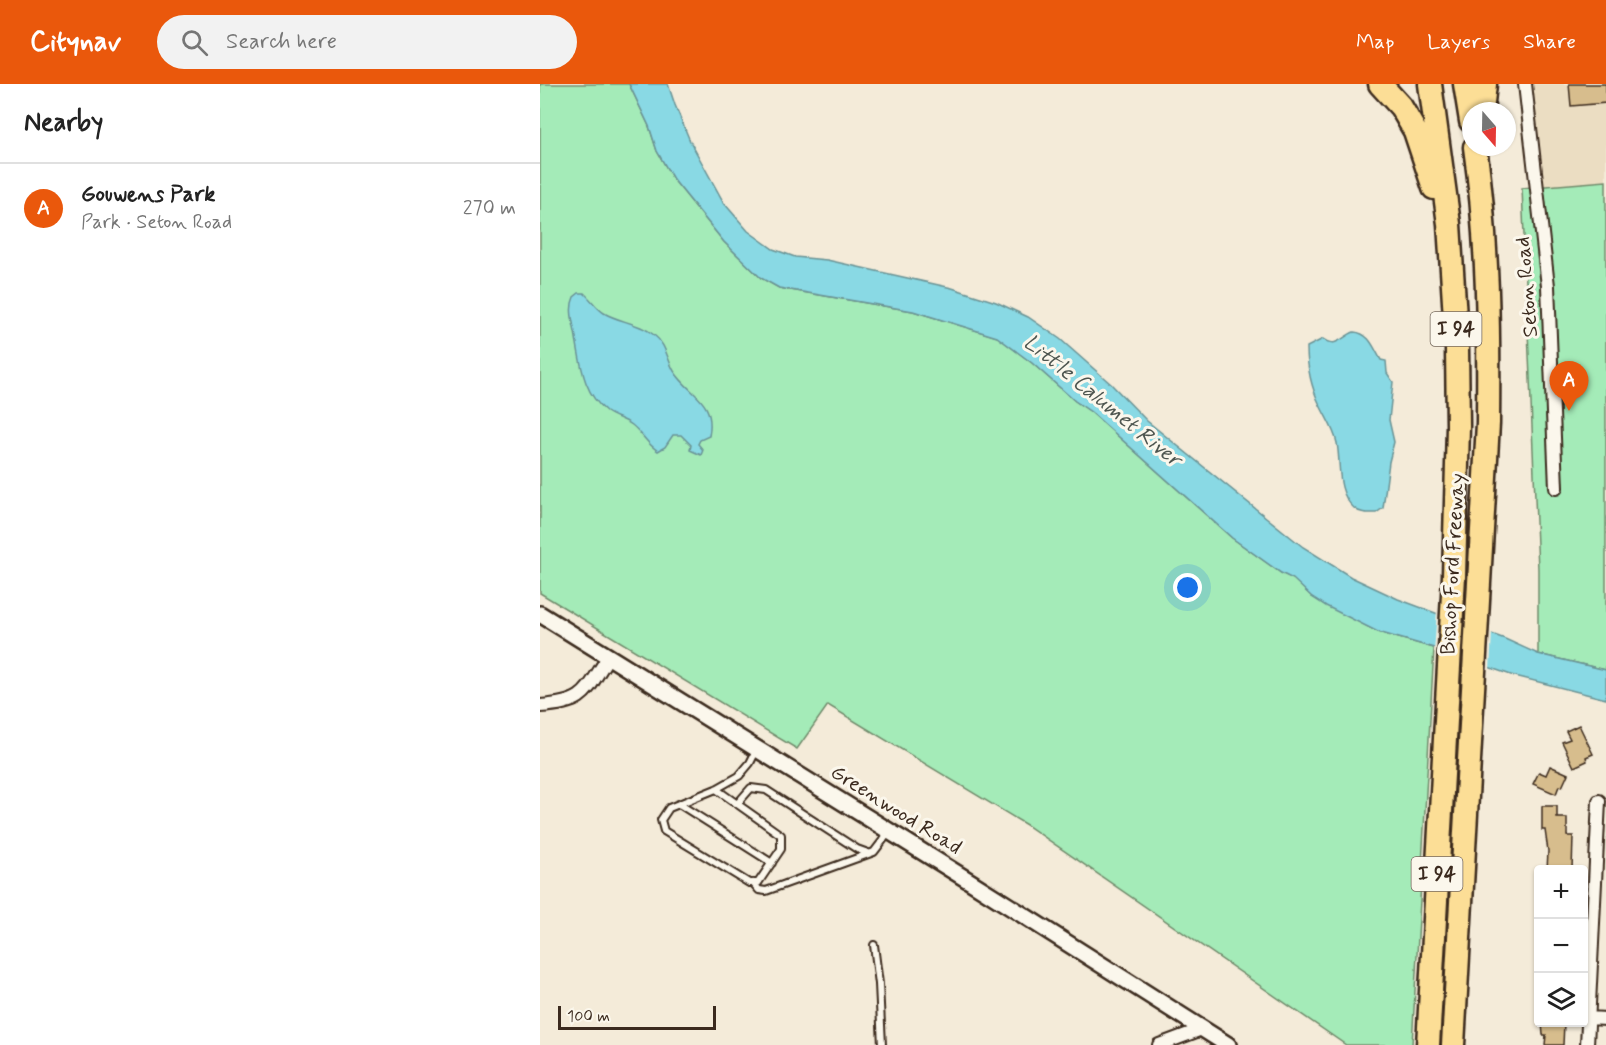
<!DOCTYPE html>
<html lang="en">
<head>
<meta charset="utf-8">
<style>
	:root { --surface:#fff; --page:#f2f2f2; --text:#222; --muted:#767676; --line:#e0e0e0; --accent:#ea580c }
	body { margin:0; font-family:Mynerve,sans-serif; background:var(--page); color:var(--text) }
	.controls { position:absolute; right:18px; bottom:18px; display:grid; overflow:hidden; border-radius:6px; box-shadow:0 2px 4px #0004 }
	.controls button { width:54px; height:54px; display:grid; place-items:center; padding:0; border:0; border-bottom:2px solid var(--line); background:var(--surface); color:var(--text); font:30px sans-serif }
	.compass { position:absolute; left:922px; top:18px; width:54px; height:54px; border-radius:50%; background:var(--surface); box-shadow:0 2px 4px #0004; rotate:160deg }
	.scale { position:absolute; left:18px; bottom:15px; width:158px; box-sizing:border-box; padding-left:6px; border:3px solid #3b2a1e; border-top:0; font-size:16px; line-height:21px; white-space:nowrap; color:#3b2a1e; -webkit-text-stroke:4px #fbf7ec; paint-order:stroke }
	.you { position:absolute; left:648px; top:504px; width:21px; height:21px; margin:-15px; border:4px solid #fff; border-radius:50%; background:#1a73e8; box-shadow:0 0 0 9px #1a73e833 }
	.badge { display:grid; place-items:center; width:39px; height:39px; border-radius:50%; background:var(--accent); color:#fff; font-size:20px; font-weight:700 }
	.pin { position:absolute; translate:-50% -50px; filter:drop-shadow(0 2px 3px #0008) }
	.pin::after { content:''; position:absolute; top:32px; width:21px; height:18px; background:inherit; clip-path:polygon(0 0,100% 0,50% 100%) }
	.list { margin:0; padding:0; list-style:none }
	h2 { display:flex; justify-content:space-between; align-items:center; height:78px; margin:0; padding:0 24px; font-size:26px }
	h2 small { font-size:20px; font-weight:400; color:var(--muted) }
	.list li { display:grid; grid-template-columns:39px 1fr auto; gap:18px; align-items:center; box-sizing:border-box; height:90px; padding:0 24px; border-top:2px solid var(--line) }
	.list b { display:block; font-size:22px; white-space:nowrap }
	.list p { margin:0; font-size:20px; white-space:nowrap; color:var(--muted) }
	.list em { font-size:20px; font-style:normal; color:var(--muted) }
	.icon { flex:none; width:33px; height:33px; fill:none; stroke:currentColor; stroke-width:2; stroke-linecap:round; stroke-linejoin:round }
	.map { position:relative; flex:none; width:1066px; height:961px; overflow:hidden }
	header { display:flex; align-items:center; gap:36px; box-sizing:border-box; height:84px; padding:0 30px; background:var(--accent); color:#fff }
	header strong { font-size:28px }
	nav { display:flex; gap:33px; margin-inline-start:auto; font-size:21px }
	.search { width:420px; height:54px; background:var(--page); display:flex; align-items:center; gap:15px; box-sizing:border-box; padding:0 21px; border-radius:33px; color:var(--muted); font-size:22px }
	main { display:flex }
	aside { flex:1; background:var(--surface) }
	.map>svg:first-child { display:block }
</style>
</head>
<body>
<header>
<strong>Citynav</strong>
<div class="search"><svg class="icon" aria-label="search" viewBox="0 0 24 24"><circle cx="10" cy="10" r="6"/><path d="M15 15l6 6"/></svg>Search here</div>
<nav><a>Map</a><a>Layers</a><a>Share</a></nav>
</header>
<main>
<aside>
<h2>Nearby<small></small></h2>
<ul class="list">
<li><span class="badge">A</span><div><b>Gouwens Park</b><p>Park · Seton Road</p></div><em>270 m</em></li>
</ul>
</aside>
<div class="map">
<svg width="1066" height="961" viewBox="0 0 1066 961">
	<rect width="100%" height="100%" fill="#f4ebd9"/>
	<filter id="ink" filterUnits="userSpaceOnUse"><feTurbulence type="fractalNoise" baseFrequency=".0167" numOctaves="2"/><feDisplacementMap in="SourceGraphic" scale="12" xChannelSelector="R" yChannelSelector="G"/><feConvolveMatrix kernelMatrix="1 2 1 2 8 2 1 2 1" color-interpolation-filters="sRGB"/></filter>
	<g filter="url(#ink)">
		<path fill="#ebddc2" d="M 992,0 L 1066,0 L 1066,97 L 1004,102 Z"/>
		<path fill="#a4ebb8" stroke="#708a6b" stroke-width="1.5" d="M 0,0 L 89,0 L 109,42 L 117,67 L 133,95 L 184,158 L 221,194 L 239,204 L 373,227 L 458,253 L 492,279 L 535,317 L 551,328 L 692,454 L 741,489 L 754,495 L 772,513 L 838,548 L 894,564 L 872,961 L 806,961 L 488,742 L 288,621 L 257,665 L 0,509 Z
			M 1066,97 L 1066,586 L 998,570 L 998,485 L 982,104 Z"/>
		<path fill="#89d9e4" stroke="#6a9395" stroke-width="1.5" d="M 89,0 L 128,0 L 135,21 L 150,57 L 184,119 L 208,147 L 233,165 L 255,173 L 287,176 L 412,204 L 456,218 L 488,233 L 520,255 L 571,300 L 607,337 L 763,463 L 811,493 L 858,515 L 965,555 L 998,570 L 1066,586 L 1066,615 L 971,591 L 894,564 L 838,548 L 786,522 L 772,513 L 753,495 L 741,489 L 692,454 L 551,328 L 535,317 L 492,279 L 457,253 L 373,227 L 239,204 L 221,194 L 184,158 L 133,95 L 117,67 L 109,42 Z
			M 39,209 L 44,209 C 51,215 56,224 64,229 C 79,238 100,239 114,251 C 126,260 127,275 134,287 C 150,312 176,316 169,352 L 160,356 L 158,360 L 163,366 L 161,371 L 150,366 L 151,361 L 141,351 L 133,351 L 125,363 L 118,367 C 107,360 101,348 92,341 C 84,335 74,333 67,328 C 43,309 41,281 36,254 C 34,240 28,226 34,213 Z
			M 814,248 C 830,249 834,265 841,276 L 846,277 L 847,289 L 853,298 L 849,336 L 854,358 L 849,378 L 843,424 L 836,429 C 829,429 820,430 814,424 C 796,408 801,380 797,359 C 794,345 786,334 780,321 C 771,303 767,282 767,263 L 783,255 C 796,265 803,252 814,248 Z"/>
		<path fill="#f4ebd9" d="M 897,526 L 952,547 L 950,587 L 894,568 Z"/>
		<path fill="#d7bd8d" stroke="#3b2a1e" stroke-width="1.5" d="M 1029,0 L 1066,0 L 1066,19 L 1031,22 Z
			M 1039,641 L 1053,670 L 1046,673 L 1047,677 L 1034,683 L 1022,658 L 1030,655 L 1026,647 Z
			M 1010,682 L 1028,690 L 1022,703 L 1019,702 L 1016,710 L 993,700 L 999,688 L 1006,691 Z
			M 1002,722 L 1017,722 L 1017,734 L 1027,734 L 1027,752 L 1033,752 L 1032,786 L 1007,786 L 1008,767 L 1005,746 L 1002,746 Z
			M 1002,939 L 1024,939 L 1023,961 L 1005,961 L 1006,951 L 1003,951 Z"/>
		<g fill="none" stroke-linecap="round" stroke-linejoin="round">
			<defs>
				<path id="service" d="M 176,705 L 241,751 L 241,765 L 218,799 L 209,799 L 124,747 L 121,736 L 129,724 L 176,705 L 199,692 L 210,679 L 217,665
					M 139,720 L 232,779
					M 197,720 L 211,704 L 226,706 L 317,765 L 328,769
					M 213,799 L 219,806 L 226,807 L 334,768 L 350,747
					M 334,861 L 339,900 L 342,961"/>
				<path id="minor" d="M 985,0 L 1008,202 L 1016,404
					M 0,622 C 47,619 45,608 69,572
					M 1049,934 L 1066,935
					M 619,961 L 662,945
					M 1047,961 L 1059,717"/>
				<path id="tertiary" d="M 0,530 L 431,798 L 688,961"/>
				<path id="motorway" d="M 840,0 L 861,23 L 875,47 L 894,104
					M 925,0 L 931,37
					M 942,27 L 945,0
					M 888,961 L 914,492 L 918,342 L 917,265 L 909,140 L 890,0
					M 913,961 L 948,339 C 949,247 948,154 935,63"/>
			</defs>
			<use href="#service" stroke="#3b2a1e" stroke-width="10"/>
			<use href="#minor" stroke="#3b2a1e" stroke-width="16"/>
			<use href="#tertiary" stroke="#3b2a1e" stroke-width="20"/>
			<use href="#motorway" stroke="#3b2a1e" stroke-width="27"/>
			<use href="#service" stroke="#fbf7ec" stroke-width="6"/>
			<use href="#minor" stroke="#fbf7ec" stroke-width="12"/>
			<use href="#tertiary" stroke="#fbf7ec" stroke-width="15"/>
			<use href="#motorway" stroke="#fcde96" stroke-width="22"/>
		</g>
	</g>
	<g text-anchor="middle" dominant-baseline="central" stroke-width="6" stroke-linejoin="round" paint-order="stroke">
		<g fill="#fbf7ec" stroke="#75685c" stroke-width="1.5">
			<rect x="890.5" y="228" width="51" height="34" rx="4.5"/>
			<rect x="871.5" y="773" width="51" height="34" rx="4.5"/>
		</g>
		<g font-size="20" font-weight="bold" fill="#3b2a1e">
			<text x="916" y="245">I 94</text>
			<text x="897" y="790">I 94</text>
		</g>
		<g font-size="21" fill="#3b2a1e" stroke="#fbf7ec">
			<text transform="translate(987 203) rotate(-95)">Seton Road</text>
			<text transform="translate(913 480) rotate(-87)">Bishop Ford Freeway</text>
			<text transform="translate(356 726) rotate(32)">Greenwood Road</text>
		</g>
		<g font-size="22" font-style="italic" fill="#4e5650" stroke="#fbf7ec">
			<text transform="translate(562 317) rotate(39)">Little Calumet River</text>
		</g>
	</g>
</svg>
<div class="controls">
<button>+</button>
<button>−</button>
<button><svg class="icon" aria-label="layers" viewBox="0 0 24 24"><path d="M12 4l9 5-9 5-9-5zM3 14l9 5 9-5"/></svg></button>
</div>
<svg class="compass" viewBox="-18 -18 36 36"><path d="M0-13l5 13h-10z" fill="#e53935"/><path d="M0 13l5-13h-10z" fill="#767676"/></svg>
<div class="scale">100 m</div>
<div class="you"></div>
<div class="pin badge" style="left:1029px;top:327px">A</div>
</div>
</main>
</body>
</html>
